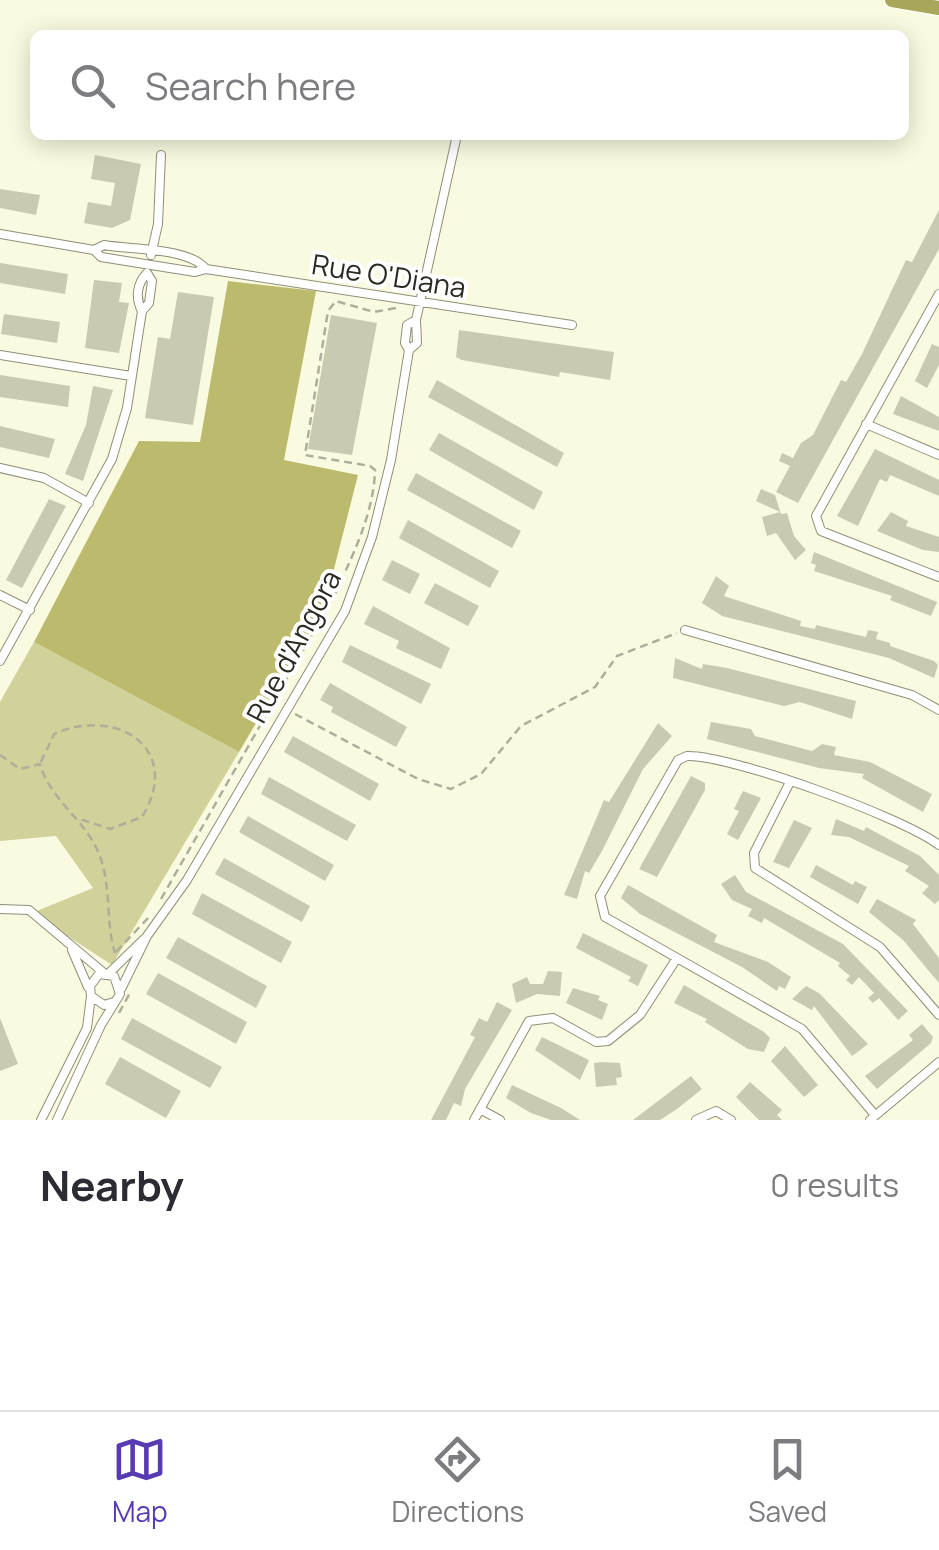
<!DOCTYPE html>
<html lang="en">
<head>
<meta charset="utf-8">
<style>
	:root { --surface:#fff; --page:#f7f7f7; --text:#2b2b33; --muted:#7c7c81; --line:#e1e1e2; --accent:#583bb3 }
	body { margin:0; font-family:Manrope,sans-serif; background:var(--page); color:var(--text) }
	.list { margin:0; padding:0; list-style:none }
	h2 { display:flex; justify-content:space-between; align-items:center; height:130px; margin:0; padding:0 40px; font-size:42px }
	h2 small { font-size:32px; font-weight:400; color:var(--muted) }
	.icon { flex:none; width:55px; height:55px; fill:none; stroke:currentColor; stroke-width:2; stroke-linecap:round; stroke-linejoin:round }
	.map { position:relative; flex:none; width:939px; height:1120px; overflow:hidden }
	.search { position:absolute; background:var(--surface); box-shadow:0 5px 25px #0003; left:30px; right:30px; top:30px; height:110px; display:flex; align-items:center; gap:25px; box-sizing:border-box; padding:0 35px; border-radius:15px; color:var(--muted); font-size:38px }
	.sheet { height:290px; background:var(--surface) }
	nav { display:flex; justify-content:space-around; align-items:center; box-sizing:border-box; height:140px; border-top:2px solid var(--line); background:var(--surface); font-size:28px; color:var(--muted) }
	nav a { display:grid; justify-items:center; gap:5px }
	nav .on { color:var(--accent) }
	.map>svg:first-child { display:block }
</style>
</head>
<body>
<div class="map">
<svg width="939" height="1120" viewBox="0 0 939 1120">
	<rect width="100%" height="100%" fill="#f9fae0"/>
	<path fill="#d1d19a" d="M 34,642 L 239,752 L 112,965 L 32,913 L 93,888 L 56,836 L 0,841 L 0,702 Z"/>
	<path fill="#bcbb6d" d="M 228,281 L 316,291 L 284,460 L 358,475 L 324,608 L 239,752 L 34,642 L 139,441 L 200,442 Z"/>
	<path fill="#cacab1" d="M 95,155 L 141,164 L 130,220 L 112,228 L 84,223 L 88,202 L 111,206 L 115,183 L 91,179 Z
		M 0,189 L 40,195 L 36,215 L 0,208 Z
		M 939,210 L 939,249 L 798,503 L 776,492 L 790,466 L 779,461 L 782,453 L 793,458 L 801,443 L 813,435 L 841,380 L 846,382 L 862,354 L 906,260 L 912,262 Z
		M 0,263 L 68,274 L 65,294 L 0,283 Z
		M 94,280 L 122,283 L 119,302 L 129,303 L 119,353 L 85,348 Z
		M 178,292 L 214,297 L 193,425 L 145,418 L 158,337 L 170,339 Z
		M 4,314 L 60,322 L 57,343 L 1,334 Z
		M 331,315 L 377,323 L 352,455 L 308,449 Z
		M 459,330 L 614,352 L 610,380 L 560,372 L 559,377 L 462,360 L 456,357 Z
		M 932,344 L 939,347 L 939,365 L 927,388 L 915,381 Z
		M 0,375 L 70,386 L 68,407 L 0,397 Z
		M 437,380 L 564,453 L 557,467 L 428,397 Z
		M 93,386 L 113,390 L 83,481 L 65,474 L 86,425 Z
		M 901,396 L 939,417 L 939,431 L 893,414 Z
		M 0,426 L 55,439 L 49,458 L 0,447 Z
		M 439,433 L 543,492 L 534,510 L 429,450 Z
		M 875,449 L 939,480 L 939,496 L 890,475 L 887,482 L 880,479 L 858,526 L 837,516 Z
		M 416,473 L 521,531 L 512,548 L 407,490 Z
		M 761,489 L 775,495 L 781,514 L 787,513 L 794,536 L 806,550 L 795,560 L 776,533 L 767,536 L 762,517 L 780,512 L 756,501 Z
		M 49,499 L 66,506 L 22,588 L 6,580 Z
		M 891,512 L 908,521 L 906,526 L 939,537 L 939,552 L 923,550 L 877,531 Z
		M 408,520 L 499,571 L 490,588 L 399,538 Z
		M 814,552 L 937,602 L 931,616 L 890,600 L 892,596 L 814,571 L 816,565 L 811,563 Z
		M 392,560 L 420,574 L 410,594 L 382,580 Z
		M 716,576 L 729,586 L 724,596 L 801,621 L 800,626 L 815,629 L 816,625 L 866,637 L 868,630 L 878,632 L 876,639 L 890,643 L 890,646 L 934,661 L 938,665 L 934,678 L 889,658 L 722,616 L 702,603 Z
		M 435,583 L 479,606 L 468,626 L 424,603 Z
		M 373,606 L 450,648 L 441,669 L 396,648 L 399,641 L 364,624 Z
		M 350,645 L 431,684 L 421,704 L 342,662 Z
		M 675,658 L 702,669 L 703,664 L 727,668 L 856,701 L 852,719 L 800,702 L 784,706 L 673,678 Z
		M 330,683 L 407,727 L 396,747 L 331,712 L 333,707 L 320,700 Z
		M 711,722 L 751,729 L 755,736 L 812,751 L 822,744 L 836,747 L 834,755 L 870,762 L 932,794 L 923,812 L 862,778 L 864,774 L 819,768 L 707,739 Z
		M 658,723 L 672,736 L 643,769 L 602,851 L 589,873 L 585,871 L 577,899 L 564,895 L 604,800 L 609,802 Z
		M 293,736 L 379,784 L 370,801 L 284,752 Z
		M 691,776 L 705,783 L 705,790 L 657,877 L 639,869 Z
		M 269,777 L 356,825 L 347,841 L 261,794 Z
		M 743,791 L 761,798 L 738,840 L 727,834 L 739,811 L 734,809 Z
		M 248,816 L 334,865 L 325,881 L 239,832 Z
		M 836,819 L 864,831 L 866,827 L 920,856 L 939,875 L 939,900 L 935,904 L 922,893 L 929,886 L 905,871 L 909,866 L 849,837 L 831,835 Z
		M 794,820 L 812,828 L 789,868 L 773,862 Z
		M 224,858 L 310,906 L 302,922 L 215,874 Z
		M 816,865 L 853,885 L 855,881 L 867,887 L 858,904 L 810,877 Z
		M 735,875 L 746,892 L 843,944 L 908,1011 L 898,1020 L 879,998 L 873,1003 L 868,998 L 874,993 L 859,977 L 852,985 L 846,980 L 850,976 L 838,966 L 840,963 L 764,918 L 762,923 L 748,916 L 752,909 L 732,900 L 721,884 Z
		M 628,885 L 717,935 L 714,942 L 768,962 L 791,977 L 785,989 L 779,986 L 777,991 L 742,967 L 640,914 L 621,898 Z
		M 202,893 L 292,942 L 281,963 L 192,914 Z
		M 877,899 L 916,920 L 913,924 L 939,958 L 939,983 L 903,940 L 869,912 Z
		M 583,933 L 648,965 L 638,986 L 628,981 L 631,977 L 576,948 Z
		M 178,937 L 267,986 L 256,1008 L 166,958 Z
		M 548,971 L 562,972 L 560,996 L 537,994 L 516,1003 L 512,984 L 527,977 L 530,984 L 543,984 Z
		M 158,973 L 247,1022 L 236,1044 L 146,994 Z
		M 684,985 L 764,1032 L 770,1038 L 764,1052 L 748,1049 L 705,1022 L 707,1019 L 674,1003 Z
		M 806,986 L 819,993 L 868,1044 L 852,1056 L 814,1006 L 812,1010 L 792,999 Z
		M 573,988 L 600,996 L 598,1000 L 608,1004 L 602,1020 L 566,1003 Z
		M 497,1002 L 512,1010 L 465,1089 L 461,1106 L 454,1103 L 446,1120 L 431,1120 L 475,1037 L 470,1035 L 479,1018 L 487,1022 Z
		M 0,1018 L 18,1064 L 0,1071 Z
		M 132,1018 L 222,1067 L 210,1088 L 121,1039 Z
		M 922,1024 L 933,1037 L 931,1043 L 877,1089 L 865,1076 L 913,1040 L 909,1035 Z
		M 542,1037 L 589,1060 L 580,1080 L 535,1050 Z
		M 785,1046 L 818,1085 L 804,1097 L 771,1061 Z
		M 120,1057 L 181,1091 L 166,1118 L 105,1084 Z
		M 602,1062 L 620,1063 L 622,1077 L 616,1078 L 617,1085 L 596,1087 L 594,1063 Z
		M 691,1076 L 702,1089 L 677,1109 L 660,1120 L 633,1120 Z
		M 750,1082 L 782,1110 L 777,1115 L 782,1120 L 759,1120 L 736,1097 Z
		M 512,1085 L 561,1108 L 580,1120 L 551,1120 L 531,1113 L 506,1098 Z"/>
	<g fill="none" stroke-linecap="round" stroke-linejoin="round">
		<defs>
			<path id="minor" d="M 0,234 L 94,250 L 104,245 C 131,250 188,247 206,269
				M 94,250 L 101,257 L 195,272 L 206,269 L 572,325
				M 151,255 L 158,224 L 161,155
				M 939,294 L 816,516 L 821,531 L 939,577
				M 409,350 L 417,343 L 416,320
				M 0,355 L 131,376
				M 866,424 L 939,455
				M 0,468 L 44,478 L 89,503
				M 0,595 L 30,610
				M 685,630 L 912,695 L 939,710
				M 0,661 L 112,459 L 127,408 L 142,311 C 135,298 137,283 147,273 L 152,281 L 149,303 L 142,311
				M 790,782 L 754,853 L 755,868 L 880,947 L 939,1015
				M 0,909 L 29,910 L 104,973
				M 72,950 L 88,987
				M 109,973 L 144,939
				M 121,989 L 147,936 L 187,880 L 345,611 L 372,537 L 391,460 L 409,350 L 405,343 L 407,325 L 416,320 L 457,135
				M 480,1109 L 500,1120
				M 875,1115 L 802,1029 L 605,917 L 600,896 L 678,760 L 687,756 C 732,755 902,817 939,845
				M 41,1120 L 87,1028 L 91,996
				M 57,1120 L 101,1025 L 120,994 L 114,976 L 99,974 L 90,986 L 91,996 L 104,1005 L 114,1002
				M 474,1120 L 529,1021 L 553,1018 L 596,1042 L 608,1041 L 640,1015 L 677,958
				M 696,1120 L 716,1111 L 731,1120
				M 870,1120 L 939,1062"/>
			<path id="motorway" d="M 892,0 L 939,8"/>
		</defs>
		<use href="#minor" stroke="#8f8f78" stroke-width="10"/>
		<use href="#motorway" stroke="#fff" stroke-width="16"/>
		<path stroke="#aeae9b" stroke-width="2.5" stroke-dasharray="8 5" stroke-linecap="butt" d="M 295,714 L 418,779 L 451,789 L 481,774 L 521,726 L 595,687 L 617,656 L 677,633
			M 0,755 L 20,769 L 40,764 C 50,800 85,819 99,854 C 112,886 105,921 115,953
			M 41,762 L 54,734 C 116,706 184,748 142,817 L 110,829 L 77,818
			M 161,899 L 333,598 C 351,559 374,514 375,470 L 370,466 L 305,455 L 328,311 L 336,301 L 374,312 L 396,308
			M 116,952 L 148,918
			M 119,1013 L 131,991"/>
		<use href="#minor" stroke="#fff" stroke-width="8"/>
		<use href="#motorway" stroke="#a8a759" stroke-width="14"/>
	</g>
	<g text-anchor="middle" dominant-baseline="central" stroke-width="8" stroke-linejoin="round" paint-order="stroke">
		<g font-size="28" fill="#2b2b22" stroke="#fff">
			<text transform="translate(389 275) rotate(9)">Rue O'Diana</text>
			<text transform="translate(293 646) rotate(-62)">Rue d'Angora</text>
		</g>
	</g>
</svg>
<div class="search"><svg class="icon" aria-label="search" viewBox="0 0 24 24"><circle cx="10" cy="10" r="6"/><path d="M15 15l6 6"/></svg>Search here</div>
</div>
<section class="sheet">
<h2>Nearby<small>0 results</small></h2>
<ul class="list">
</ul>
</section>
<nav>
<a class="on"><svg class="icon" aria-label="map" viewBox="0 0 24 24"><path d="M3 6l6-2 6 2 6-2v14l-6 2-6-2-6 2zM9 4v14M15 6v14"/></svg>Map</a>
<a><svg class="icon" aria-label="directions" viewBox="0 0 24 24"><path d="M12 3l9 9-9 9-9-9zM9 14v-3h6M13 9l2 2-2 2"/></svg>Directions</a>
<a><svg class="icon" aria-label="saved" viewBox="0 0 24 24"><path d="M7 4h10v16l-5-4-5 4z"/></svg>Saved</a>
</nav>
</body>
</html>
